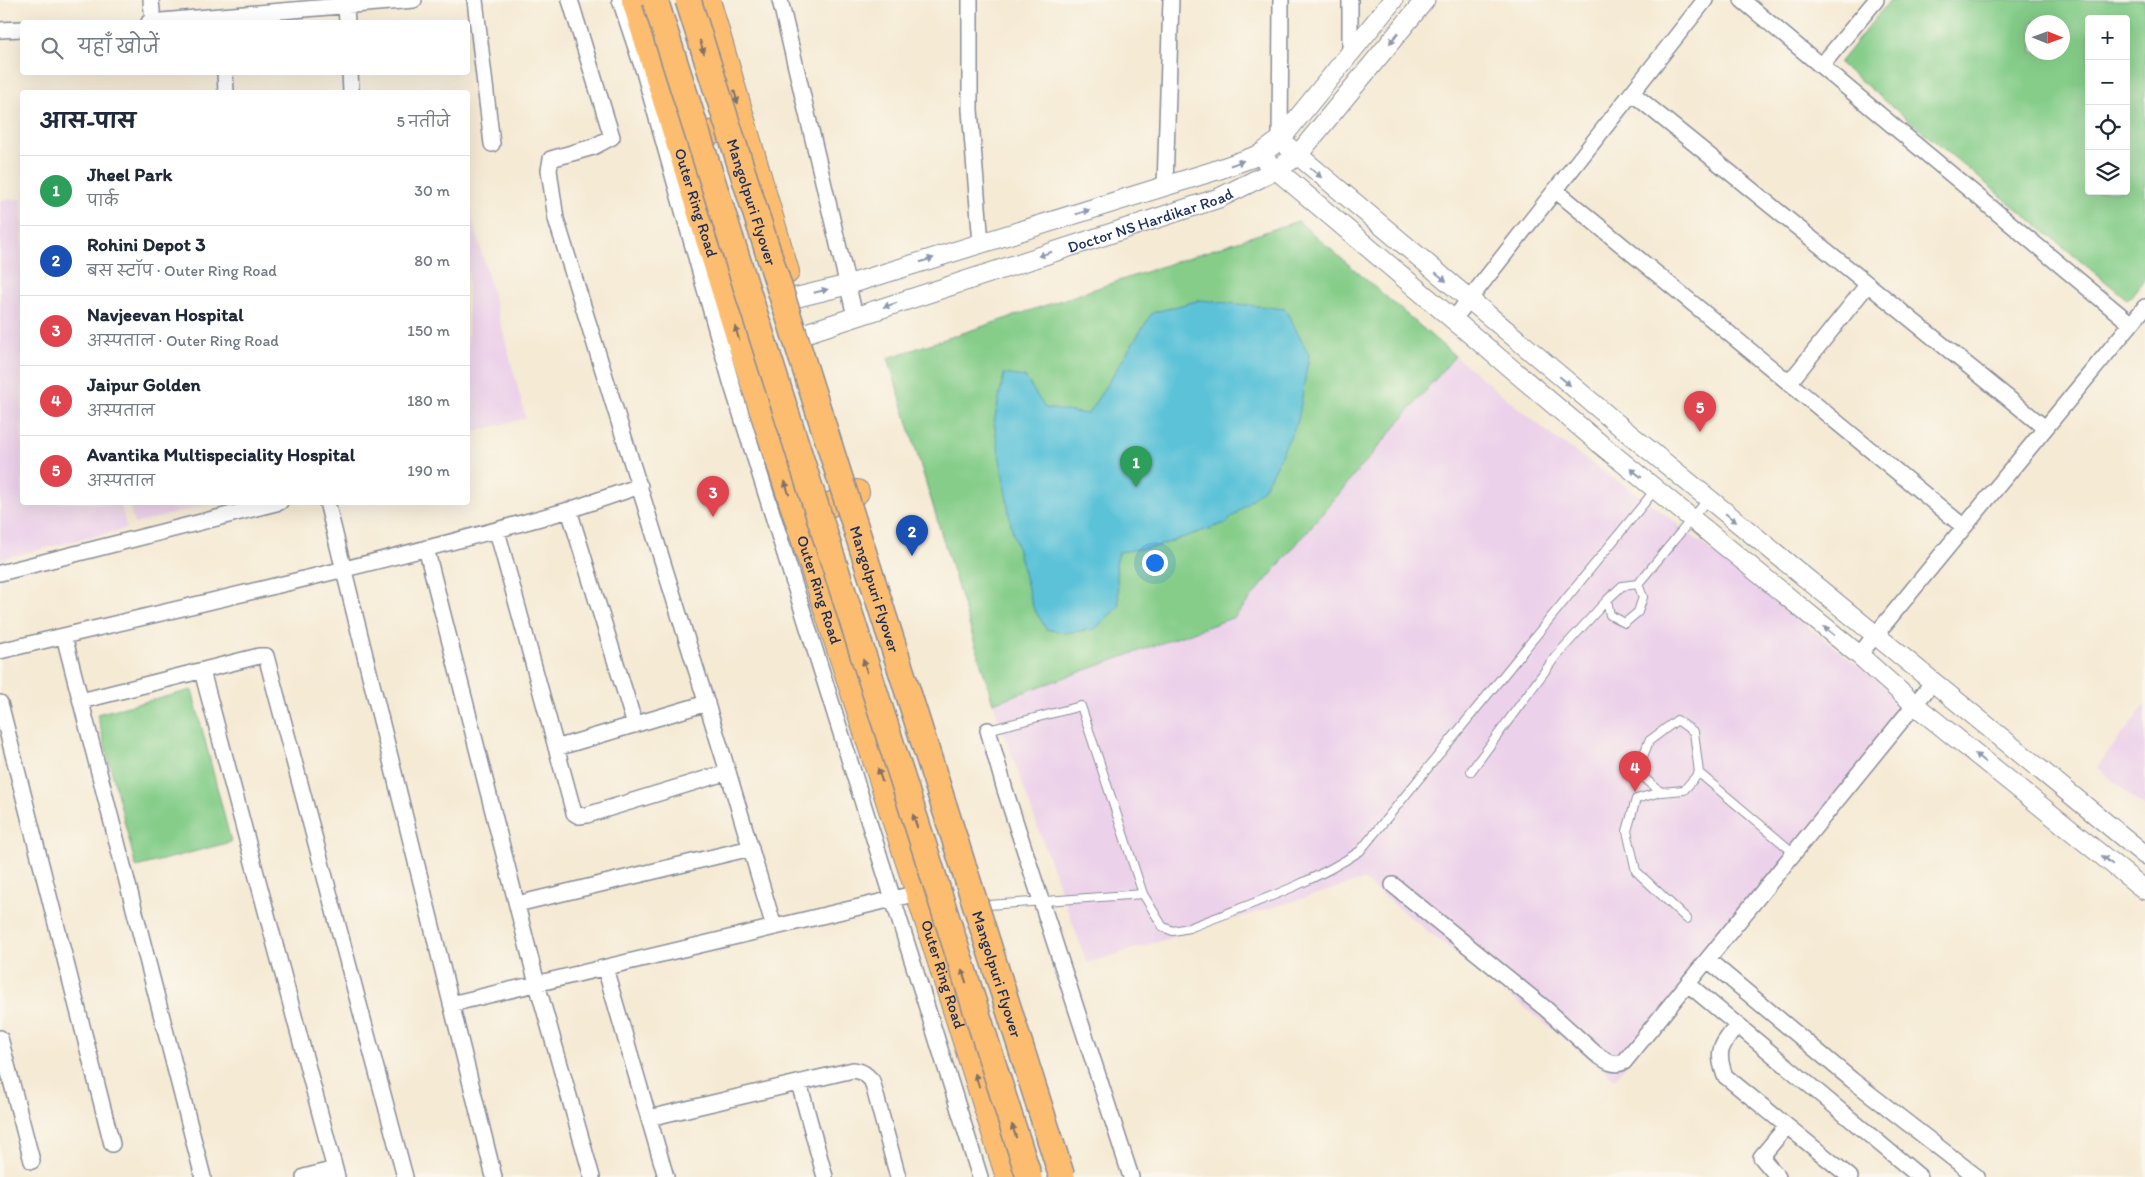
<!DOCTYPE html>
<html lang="hi">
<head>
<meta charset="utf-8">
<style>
	:root { --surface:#fff; --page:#f6f6f7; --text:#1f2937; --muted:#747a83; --line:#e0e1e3; --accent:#2563eb }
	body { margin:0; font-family:Itim,"Playpen Sans Deva",sans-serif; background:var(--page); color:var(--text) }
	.controls { position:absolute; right:15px; top:15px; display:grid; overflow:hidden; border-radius:5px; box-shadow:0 5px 20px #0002 }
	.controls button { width:45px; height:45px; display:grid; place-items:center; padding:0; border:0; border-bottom:1px solid var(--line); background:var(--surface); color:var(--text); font:25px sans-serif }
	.compass { position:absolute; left:2025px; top:15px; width:45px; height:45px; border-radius:50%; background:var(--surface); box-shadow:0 5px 20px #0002; rotate:91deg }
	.you { position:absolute; left:1154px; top:562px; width:18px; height:18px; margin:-12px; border:4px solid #fff; border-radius:50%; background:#1a73e8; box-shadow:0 0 0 8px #1a73e833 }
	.badge { display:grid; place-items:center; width:32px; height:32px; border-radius:50%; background:var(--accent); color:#fff; font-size:16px; font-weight:700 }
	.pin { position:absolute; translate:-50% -41px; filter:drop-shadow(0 1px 2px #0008) }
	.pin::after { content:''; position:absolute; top:26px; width:18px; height:15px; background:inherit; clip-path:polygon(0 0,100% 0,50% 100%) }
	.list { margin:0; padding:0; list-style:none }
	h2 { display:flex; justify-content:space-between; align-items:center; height:65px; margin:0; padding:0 20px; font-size:21px }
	h2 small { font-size:16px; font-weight:400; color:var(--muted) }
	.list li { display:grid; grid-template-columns:32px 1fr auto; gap:15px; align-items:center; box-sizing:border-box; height:70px; padding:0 20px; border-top:1px solid var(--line) }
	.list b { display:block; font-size:19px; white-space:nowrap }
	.list p { margin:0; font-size:16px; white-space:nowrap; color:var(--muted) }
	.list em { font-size:16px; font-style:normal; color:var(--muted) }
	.icon { flex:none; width:28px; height:28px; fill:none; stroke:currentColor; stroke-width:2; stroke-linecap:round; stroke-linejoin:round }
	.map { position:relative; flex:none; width:2145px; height:1177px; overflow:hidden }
	.search { position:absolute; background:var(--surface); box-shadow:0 5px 20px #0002; left:20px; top:20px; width:450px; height:55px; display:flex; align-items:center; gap:12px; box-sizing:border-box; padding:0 18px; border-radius:5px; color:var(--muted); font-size:19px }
	.panel { position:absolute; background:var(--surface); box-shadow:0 5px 20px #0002; left:20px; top:90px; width:450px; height:415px; border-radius:5px }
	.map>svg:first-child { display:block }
</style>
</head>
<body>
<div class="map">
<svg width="2145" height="1177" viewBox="0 0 2145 1177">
	<rect width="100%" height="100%" fill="#fbf7ec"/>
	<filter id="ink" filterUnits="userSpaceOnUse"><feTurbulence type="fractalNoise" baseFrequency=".02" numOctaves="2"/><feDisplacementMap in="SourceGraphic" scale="10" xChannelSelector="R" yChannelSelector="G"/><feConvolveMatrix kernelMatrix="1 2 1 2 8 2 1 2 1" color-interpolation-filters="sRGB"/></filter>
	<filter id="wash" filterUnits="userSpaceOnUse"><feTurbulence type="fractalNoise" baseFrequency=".0096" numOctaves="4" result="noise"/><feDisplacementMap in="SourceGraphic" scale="20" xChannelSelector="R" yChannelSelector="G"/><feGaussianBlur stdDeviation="1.12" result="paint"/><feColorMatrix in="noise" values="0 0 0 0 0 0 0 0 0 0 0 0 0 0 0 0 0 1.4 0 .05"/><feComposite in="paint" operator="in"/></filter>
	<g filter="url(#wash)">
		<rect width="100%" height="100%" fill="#f5ead4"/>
		<path fill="#ecd1ea" d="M 22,199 L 22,502 L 120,503 L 127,528 L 0,559 L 0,200 Z
			M 468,202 L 526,418 L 468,433 Z
			M 1455,356 L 1555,438 L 1654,506 L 1907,704 L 1615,1079 L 1363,880 L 1087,963 L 993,703 L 1235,617 Z
			M 129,503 L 129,502 L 213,503 L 134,524 Z
			M 2145,705 L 2145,808 L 2097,767 Z"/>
		<path fill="#85cd89" stroke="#507e74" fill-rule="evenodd" d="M 1890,0 L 2145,0 L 2145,278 L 2128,300 L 1839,63 ZM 2089,19 L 2126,19 L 2126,191 L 2089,191 ZM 2062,22 L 2062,52 L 2032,52 L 2032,22 Z
			M 1298,221 L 1455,356 L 1235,617 L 993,703 L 888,358 Z
			M 192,690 L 231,842 L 136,867 L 97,714 Z"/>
		<path fill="#5bc2d8" stroke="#3b789b" d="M 1200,300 L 1285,309 L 1309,355 L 1298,421 L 1265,487 L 1226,523 L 1155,547 L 1119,552 L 1116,564 L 1119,606 L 1095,629 L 1064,633 L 1046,629 L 1033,607 L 1011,525 L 994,422 L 1004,374 L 1025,377 L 1045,408 L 1088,414 L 1152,313 Z"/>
	</g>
	<g filter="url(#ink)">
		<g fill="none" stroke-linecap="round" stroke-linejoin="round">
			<defs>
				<path id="service" d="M 1638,584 L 1643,597 L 1638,612 L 1625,623 L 1610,615 L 1607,600 L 1622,586 L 1638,584 L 1708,499
					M 988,730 L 1081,706 L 1143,894
					M 1471,771 L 1556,656 L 1607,600
					M 1699,773 L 1684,790 L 1661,792 L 1637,772 L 1649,741 L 1677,720 L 1694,732 L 1699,773 L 1794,853
					M 1661,792 L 1636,799 L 1627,831 L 1636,871 L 1687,919
					M 988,905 L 1143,894 L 1163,927 L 1173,931 L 1189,928 C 1247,905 1308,886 1360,851 L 1655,490"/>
				<path id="minor" d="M 151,0 L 153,22
					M 475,0 L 492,144
					M 570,0 L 612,137 L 593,147 L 551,159 L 549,170 L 556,219 L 728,772 L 774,927
					M 620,0 L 644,72 L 731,382 L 980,1177
					M 780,0 L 855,316
					M 970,0 L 970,110 L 981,243
					M 1350,0 L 1350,53
					M 1742,0 L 2131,324
					M 346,7 L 347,22
					M 149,22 L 414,0
					M 0,30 L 22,29
					M 1821,66 L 1876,0
					M 225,72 L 226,92
					M 350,72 L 351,92
					M 1632,93 L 2045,428
					M 1280,140 L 1281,0
					M 1165,186 L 1171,0
					M 1555,190 L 1964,527
					M 1453,320 L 1705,0
					M 1789,383 L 1868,284
					M 327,502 L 494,1177
					M 569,510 L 640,486
					M 497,531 L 574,813 L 579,816 L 587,815 L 728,772
					M 426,548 L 537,984 L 592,1177
					M 0,573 L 280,502
					M 64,636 L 203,1177
					M 0,651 C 190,606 381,563 569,510 L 635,725
					M 1859,655 L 2145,307
					M 202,671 L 337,1177
					M 81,701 L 259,656 L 266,656 L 405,1177
					M 0,703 L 112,1144
					M 988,730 L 1005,790 L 1131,1177
					M 556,748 L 707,703
					M 1393,885 L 1546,1009 L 1596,1054 C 1605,1060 1613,1067 1624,1062 L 1933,682
					M 517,904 L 751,848
					M 1708,960 L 1852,1080 L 1977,1177
					M 605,968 L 666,1177
					M 1688,984 L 1920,1177
					M 451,1004 L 918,893
					M 1737,1025 C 1722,1046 1715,1049 1725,1076 L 1850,1177
					M 0,1038 L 32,1161
					M 799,1083 L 825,1177
					M 649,1118 L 853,1070 C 862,1071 866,1074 872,1081 L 898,1177
					M 304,1177 L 335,1169
					M 1778,1177 L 1761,1157 L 1787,1126"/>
				<g id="tertiary">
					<path d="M 1280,140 L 1627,432 L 2145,855"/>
					<path d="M 1259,155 L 1605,448 L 1859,655 L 1915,705 L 2145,890"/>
					<path d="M 794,298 L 847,285 L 1214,171 L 1259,155 L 1280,140 L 1393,0"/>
					<path id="s1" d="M 806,333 L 1219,198 L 1276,170 L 1297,156 L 1425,0"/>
				</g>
				<g id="primary">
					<path id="s2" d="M 634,0 L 744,356 L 918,893 L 1008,1177"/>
					<path d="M 708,0 L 787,272"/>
					<path d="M 679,141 L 744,124"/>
					<path d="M 800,519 L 857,492"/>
				</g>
			</defs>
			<use href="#service" stroke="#888c99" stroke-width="10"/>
			<use href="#minor" stroke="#888c99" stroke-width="18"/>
			<use href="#tertiary" stroke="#888c99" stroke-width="21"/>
			<use href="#primary" stroke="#888c99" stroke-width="26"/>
			<use href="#service" stroke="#fff" stroke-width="8"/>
			<use href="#minor" stroke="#fff" stroke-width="15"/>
			<use href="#tertiary" stroke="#fff" stroke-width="19"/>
			<use href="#primary" stroke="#fcbd6f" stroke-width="24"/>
			<defs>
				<g id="trunk-bridge">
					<path d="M 655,0 L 1029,1177"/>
					<path id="s3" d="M 688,0 L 1062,1177"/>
				</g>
			</defs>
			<use href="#trunk-bridge" stroke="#888c99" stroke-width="28" stroke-linecap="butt"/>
			<use href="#trunk-bridge" stroke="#fcbd6f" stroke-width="25"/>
		</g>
		<defs><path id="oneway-solid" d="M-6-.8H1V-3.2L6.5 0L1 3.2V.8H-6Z" transform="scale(1.25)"/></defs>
		<g fill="#8d97ae">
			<use href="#oneway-solid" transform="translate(1394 38) rotate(129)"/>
			<use href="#oneway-solid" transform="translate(1237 163) rotate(-19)"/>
			<use href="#oneway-solid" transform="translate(1316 173) rotate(40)"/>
			<use href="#oneway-solid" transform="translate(1083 212) rotate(-17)"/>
			<use href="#oneway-solid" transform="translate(1045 254) rotate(162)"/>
			<use href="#oneway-solid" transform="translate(927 260) rotate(-17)"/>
			<use href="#oneway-solid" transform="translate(1441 277) rotate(40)"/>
			<use href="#oneway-solid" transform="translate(821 291) rotate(-14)"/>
			<use href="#oneway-solid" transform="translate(890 305) rotate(162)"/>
			<use href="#oneway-solid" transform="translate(1565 381) rotate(40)"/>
			<use href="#oneway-solid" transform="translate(1636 473) rotate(-142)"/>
			<use href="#oneway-solid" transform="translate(1731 518) rotate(39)"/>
			<use href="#oneway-solid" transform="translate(1829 631) rotate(-141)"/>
			<use href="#oneway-solid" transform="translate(1980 758) rotate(-141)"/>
			<use href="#oneway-solid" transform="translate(2107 860) rotate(-141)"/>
		</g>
		<g fill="#806f66">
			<use href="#oneway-solid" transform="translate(702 47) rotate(73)"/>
			<use href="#oneway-solid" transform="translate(736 97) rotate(74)"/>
			<use href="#oneway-solid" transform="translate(737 333) rotate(-107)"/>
			<use href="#oneway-solid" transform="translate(787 488) rotate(-108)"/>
			<use href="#oneway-solid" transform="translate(865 666) rotate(-107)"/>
			<use href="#oneway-solid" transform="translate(880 775) rotate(-108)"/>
			<use href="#oneway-solid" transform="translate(915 821) rotate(-108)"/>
			<use href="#oneway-solid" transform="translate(964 976) rotate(-108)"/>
			<use href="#oneway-solid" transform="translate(977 1080) rotate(-107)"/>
			<use href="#oneway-solid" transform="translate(1014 1131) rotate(-108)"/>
		</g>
	</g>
	<g text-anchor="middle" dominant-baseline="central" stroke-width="4.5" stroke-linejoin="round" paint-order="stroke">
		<g font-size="16" fill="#1b2f5e" stroke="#fbf7ec">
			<text stroke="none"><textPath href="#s2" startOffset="212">Outer Ring Road</textPath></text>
			<text stroke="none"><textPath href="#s3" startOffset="212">Mangolpuri Flyover</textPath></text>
			<text stroke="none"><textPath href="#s1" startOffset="362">Doctor NS Hardikar Road</textPath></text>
			<text stroke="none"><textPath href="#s2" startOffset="618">Outer Ring Road</textPath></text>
			<text stroke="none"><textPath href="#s3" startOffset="618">Mangolpuri Flyover</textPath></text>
			<text stroke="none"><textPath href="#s2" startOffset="1022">Outer Ring Road</textPath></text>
			<text stroke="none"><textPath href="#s3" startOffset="1022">Mangolpuri Flyover</textPath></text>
		</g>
	</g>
</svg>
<div class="controls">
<button>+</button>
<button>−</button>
<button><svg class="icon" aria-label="locate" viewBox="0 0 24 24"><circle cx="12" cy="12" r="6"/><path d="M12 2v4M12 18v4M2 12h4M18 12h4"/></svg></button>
<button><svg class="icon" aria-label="layers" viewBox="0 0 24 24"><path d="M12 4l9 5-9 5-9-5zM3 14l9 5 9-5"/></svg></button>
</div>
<svg class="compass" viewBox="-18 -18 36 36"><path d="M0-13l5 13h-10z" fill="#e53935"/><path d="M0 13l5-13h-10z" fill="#747a83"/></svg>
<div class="you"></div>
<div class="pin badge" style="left:1136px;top:487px;background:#2e9e5b">1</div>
<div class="pin badge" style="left:912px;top:556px;background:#1a4fb4">2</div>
<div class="pin badge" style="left:713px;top:517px;background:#e0444e">3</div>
<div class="pin badge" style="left:1635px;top:792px;background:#e0444e">4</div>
<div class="pin badge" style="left:1700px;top:432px;background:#e0444e">5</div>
<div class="search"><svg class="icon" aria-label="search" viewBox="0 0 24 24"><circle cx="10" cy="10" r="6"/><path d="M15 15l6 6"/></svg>यहाँ खोजें</div>
<section class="panel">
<h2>आस-पास<small>5 नतीजे</small></h2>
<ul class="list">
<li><span class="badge" style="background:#2e9e5b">1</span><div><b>Jheel Park</b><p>पार्क</p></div><em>30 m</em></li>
<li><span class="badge" style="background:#1a4fb4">2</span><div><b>Rohini Depot 3</b><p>बस स्टॉप · Outer Ring Road</p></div><em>80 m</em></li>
<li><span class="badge" style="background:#e0444e">3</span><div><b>Navjeevan Hospital</b><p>अस्पताल · Outer Ring Road</p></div><em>150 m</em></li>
<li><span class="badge" style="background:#e0444e">4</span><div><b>Jaipur Golden</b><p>अस्पताल</p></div><em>180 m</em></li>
<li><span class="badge" style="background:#e0444e">5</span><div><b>Avantika Multispeciality Hospital</b><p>अस्पताल</p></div><em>190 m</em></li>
</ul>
</section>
</div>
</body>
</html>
